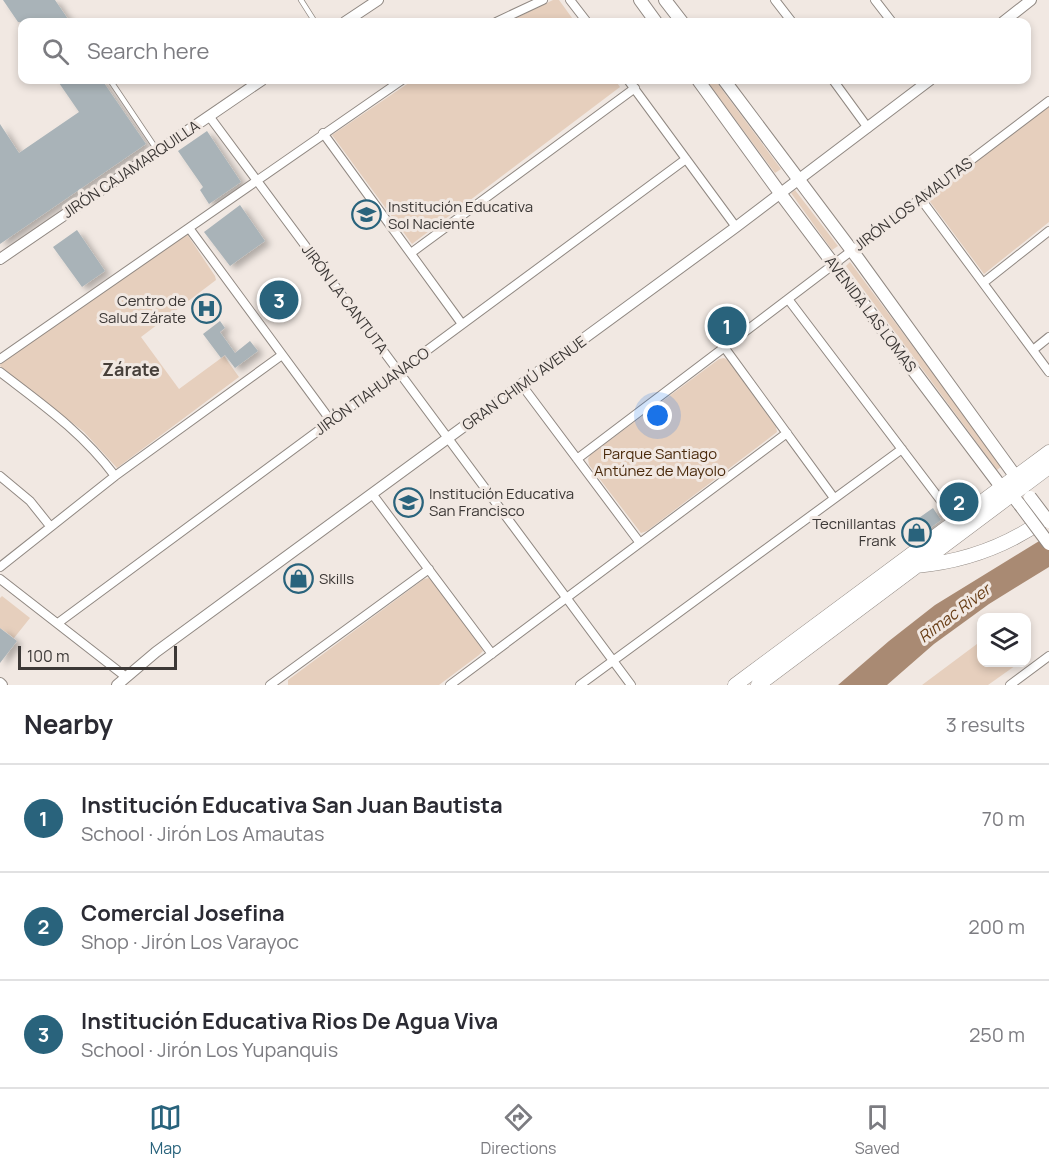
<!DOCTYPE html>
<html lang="en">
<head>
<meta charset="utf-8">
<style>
	:root { --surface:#fff; --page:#f2f2f3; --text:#2b2b33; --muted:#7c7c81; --line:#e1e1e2; --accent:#29637c }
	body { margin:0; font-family:Manrope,sans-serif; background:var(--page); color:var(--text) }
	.controls { position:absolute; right:18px; bottom:18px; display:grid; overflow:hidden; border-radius:12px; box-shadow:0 3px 9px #0003 }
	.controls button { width:54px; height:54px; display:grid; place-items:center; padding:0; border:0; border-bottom:2px solid var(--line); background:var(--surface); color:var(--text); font:30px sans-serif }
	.scale { position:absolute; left:18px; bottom:15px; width:159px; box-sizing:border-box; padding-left:6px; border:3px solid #3c3836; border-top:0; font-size:16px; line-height:21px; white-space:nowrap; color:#3c3836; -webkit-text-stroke:4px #f1e8e2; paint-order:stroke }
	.you { position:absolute; left:658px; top:416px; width:21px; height:21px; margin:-15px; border:4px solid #fff; border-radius:50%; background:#1a73e8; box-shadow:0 0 0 9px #1a73e833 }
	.badge { display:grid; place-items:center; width:39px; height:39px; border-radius:50%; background:var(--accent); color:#fff; font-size:20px; font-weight:700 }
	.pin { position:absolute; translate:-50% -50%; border:3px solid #fff; box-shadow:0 2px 6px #0006 }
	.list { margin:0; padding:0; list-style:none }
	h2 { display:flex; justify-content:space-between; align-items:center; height:78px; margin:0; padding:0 24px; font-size:26px }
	h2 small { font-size:20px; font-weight:400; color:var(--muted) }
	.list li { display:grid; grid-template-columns:39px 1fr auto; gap:18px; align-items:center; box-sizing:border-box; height:108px; padding:0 24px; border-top:2px solid var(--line) }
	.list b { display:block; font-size:22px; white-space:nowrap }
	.list p { margin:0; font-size:20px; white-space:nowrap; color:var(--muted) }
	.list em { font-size:20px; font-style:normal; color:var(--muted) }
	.icon { flex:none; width:33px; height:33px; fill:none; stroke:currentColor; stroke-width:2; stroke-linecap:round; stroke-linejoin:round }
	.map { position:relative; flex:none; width:1049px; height:685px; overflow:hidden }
	.search { position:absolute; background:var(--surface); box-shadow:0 3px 9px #0003; left:18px; right:18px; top:18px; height:66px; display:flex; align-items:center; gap:15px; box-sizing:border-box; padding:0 21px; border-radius:12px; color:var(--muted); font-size:22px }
	.sheet { height:402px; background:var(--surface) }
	nav { display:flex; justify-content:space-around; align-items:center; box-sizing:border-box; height:84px; border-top:2px solid var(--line); background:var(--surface); font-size:16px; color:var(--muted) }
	nav a { display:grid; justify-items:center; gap:3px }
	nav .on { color:var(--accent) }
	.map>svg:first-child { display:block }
</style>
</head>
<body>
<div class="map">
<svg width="1049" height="685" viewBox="0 0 1049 685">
	<defs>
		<filter id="shadow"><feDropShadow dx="5.5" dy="3.5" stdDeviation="3" flood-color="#0004"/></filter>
	</defs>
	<rect width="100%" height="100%" fill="#f1e8e2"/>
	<path fill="#e6cfbd" d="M 553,0 L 559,0 L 575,22 L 508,22 Z
		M 413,80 L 615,80 L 620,87 L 412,244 L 332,135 Z
		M 706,80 L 715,80 L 781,169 L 775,173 Z
		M 1049,105 L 1049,222 L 984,274 L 928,199 Z
		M 795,190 L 838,246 L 832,250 L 791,193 Z
		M 187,234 L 215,276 L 216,280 L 141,337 L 179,389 L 224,356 L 239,377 L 117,468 L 84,432 L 0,366 L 0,364 Z
		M 850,262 L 1002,466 L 997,470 L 846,266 Z
		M 724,358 L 728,360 L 776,427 L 777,432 L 647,531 L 641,533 L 589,465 L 588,459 L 590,455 L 719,359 Z
		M 429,578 L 433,580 L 481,646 L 483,651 L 479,655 L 439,685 L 288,685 L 288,680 L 424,579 Z
		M 2,596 L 30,618 L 14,638 L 0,628 L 0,598 Z
		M 981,641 L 982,662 L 1019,663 L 988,685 L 922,685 Z"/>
	<path fill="#a98a73" d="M 1049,535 L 1049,567 L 989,604 L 934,644 L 887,685 L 838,685 L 889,641 L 935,605 Z"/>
	<path fill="#a9b3b8" filter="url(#shadow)" d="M 3,0 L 55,0 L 70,22 L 18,22 Z
		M 57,80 L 102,80 L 146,144 L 0,244 L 0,124 L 19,153 L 79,112 Z
		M 207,131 L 241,182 L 209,204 L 200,190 L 203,187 L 178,151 Z
		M 240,205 L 265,241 L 230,266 L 204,232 Z
		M 77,230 L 105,271 L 82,287 L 53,247 Z
		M 220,321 L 225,328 L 220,332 L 235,353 L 250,341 L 258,351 L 235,368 L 225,355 L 221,358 L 203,334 Z
		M 961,484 L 970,497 L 958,506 L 948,492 Z
		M 933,508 L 941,520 L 915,539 L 906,527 Z
		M 0,628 L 17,641 L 0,663 Z"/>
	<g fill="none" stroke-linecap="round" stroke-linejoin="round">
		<defs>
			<path id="service" d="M 301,0 L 315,22
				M 112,83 L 157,150"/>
			<path id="minor" d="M 570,0 L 587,22
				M 775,0 L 792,22
				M 875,0 L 892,22
				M 496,22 L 543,0
				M 628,80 L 736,227
				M 833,80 L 868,128
				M 209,116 L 631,685
				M 323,133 L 462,324
				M 920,198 L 1049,372
				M 189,228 L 331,421
				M 411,253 L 635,88
				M 983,283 L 1049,231
				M 788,299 L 957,522
				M 724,347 L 834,498
				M 1033,350 L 1049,337
				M 0,359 L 402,80
				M 0,372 C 43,405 82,432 115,476
				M 521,384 L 640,543
				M 577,459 L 1049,101
				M 0,476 L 30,501 L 50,526
				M 373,495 L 492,654
				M 0,567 L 115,476 L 282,355
				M 0,579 L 126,677
				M 58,623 L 686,159
				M 270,685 L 429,569
				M 450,685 L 787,433
				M 580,685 L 902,449
				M 1010,685 L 1049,656"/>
			<path id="tertiary" d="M 345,22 L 378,0
				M 1003,22 L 1031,0
				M 0,259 L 262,80
				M 0,683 L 2,685
				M 117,685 L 156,652 L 736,227 L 930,80"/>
			<path id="secondary" d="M 640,0 L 656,22
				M 665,0 L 682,22
				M 698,80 L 780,193 L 1002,488 L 1012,495 L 1020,505
				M 724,80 L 859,260 L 1021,484"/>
			<path id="primary" d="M 916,566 C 962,562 1007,546 1045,519
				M 735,685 L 1049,452
				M 758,685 L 1049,467"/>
		</defs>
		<use href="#service" stroke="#908882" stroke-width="6"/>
		<use href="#minor" stroke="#908882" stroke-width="10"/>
		<use href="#tertiary" stroke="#908882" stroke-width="12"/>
		<use href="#secondary" stroke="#908882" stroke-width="14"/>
		<use href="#primary" stroke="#908882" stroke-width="15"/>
		<use href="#service" stroke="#fff" stroke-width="4.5"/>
		<use href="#minor" stroke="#fff" stroke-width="8"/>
		<use href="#tertiary" stroke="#fff" stroke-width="10"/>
		<use href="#secondary" stroke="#fff" stroke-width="12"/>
		<use href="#primary" stroke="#fff" stroke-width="14"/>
		<defs>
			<path id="secondary-bridge" d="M 1030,497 L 1049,522
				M 1020,505 L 1049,544"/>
		</defs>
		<use href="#secondary-bridge" stroke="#908882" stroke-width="14" stroke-linecap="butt"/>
		<use href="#secondary-bridge" stroke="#fff" stroke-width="12"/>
	</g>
	<defs>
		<symbol id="school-ring" viewBox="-11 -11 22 22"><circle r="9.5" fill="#f1e8e2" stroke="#29637c" stroke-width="1.5"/><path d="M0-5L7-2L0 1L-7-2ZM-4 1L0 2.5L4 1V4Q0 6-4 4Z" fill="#29637c"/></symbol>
		<symbol id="hospital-ring" viewBox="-11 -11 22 22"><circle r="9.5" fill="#f1e8e2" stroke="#29637c" stroke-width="1.5"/><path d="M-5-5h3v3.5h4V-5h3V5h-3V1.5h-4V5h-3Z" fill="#29637c"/></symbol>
		<symbol id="shop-ring" viewBox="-11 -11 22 22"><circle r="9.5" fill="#f1e8e2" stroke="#29637c" stroke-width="1.5"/><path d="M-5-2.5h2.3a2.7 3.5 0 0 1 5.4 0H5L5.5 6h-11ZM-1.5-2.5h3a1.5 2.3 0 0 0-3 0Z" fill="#29637c"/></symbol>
	</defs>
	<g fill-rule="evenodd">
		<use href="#school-ring" x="350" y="198" width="33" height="33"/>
		<use href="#hospital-ring" x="190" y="292" width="33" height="33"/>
		<use href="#school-ring" x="392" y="486" width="33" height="33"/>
		<use href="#shop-ring" x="900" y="516" width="33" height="33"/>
		<use href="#shop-ring" x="282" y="562" width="33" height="33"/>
	</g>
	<g text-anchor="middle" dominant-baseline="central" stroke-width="6" stroke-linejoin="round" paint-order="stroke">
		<g font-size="15" fill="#3c3836" stroke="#f1e8e2">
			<text transform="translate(131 169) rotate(-34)">JIRÓN CAJAMARQUILLA</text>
			<text transform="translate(913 204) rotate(-37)">JIRÓN LOS AMAUTAS</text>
			<text transform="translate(345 299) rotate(53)">JIRÓN LA CANTUTA</text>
			<text transform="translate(871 314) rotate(53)">AVENIDA LAS LOMAS</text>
			<text transform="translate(524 383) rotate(-36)">GRAN CHIMÚ AVENUE</text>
			<text transform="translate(372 391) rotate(-36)">JIRÓN TIAHUANACO</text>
		</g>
		<g font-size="15" fill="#3c3836" stroke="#f1e8e2" text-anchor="start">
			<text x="388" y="206">Institución Educativa<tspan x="388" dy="17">Sol Naciente</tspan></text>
			<text x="186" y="300" text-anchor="end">Centro de<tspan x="186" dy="17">Salud Zárate</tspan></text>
			<text x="429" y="493">Institución Educativa<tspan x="429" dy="17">San Francisco</tspan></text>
			<text x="896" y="523" text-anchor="end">Tecnillantas<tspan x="896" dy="17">Frank</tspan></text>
			<text x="319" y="578">Skills</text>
		</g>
		<g font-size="15" fill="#4a2a0c" stroke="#f1e8e2">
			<text x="660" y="453">Parque Santiago<tspan x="660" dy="17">Antúnez de Mayolo</tspan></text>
		</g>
		<g font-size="16" font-style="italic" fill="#683d15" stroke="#f1e8e2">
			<text transform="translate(954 613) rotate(-37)">Rimac River</text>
		</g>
		<g font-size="18" font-weight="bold" fill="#463f3a" stroke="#f1e8e2">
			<text x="131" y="369">Zárate</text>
		</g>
	</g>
</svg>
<div class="controls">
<button><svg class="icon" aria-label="layers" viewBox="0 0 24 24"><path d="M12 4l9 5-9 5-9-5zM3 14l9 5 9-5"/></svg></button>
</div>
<div class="scale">100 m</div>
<div class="you"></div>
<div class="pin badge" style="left:727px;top:326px">1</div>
<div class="pin badge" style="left:959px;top:502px">2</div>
<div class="pin badge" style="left:279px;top:300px">3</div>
<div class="search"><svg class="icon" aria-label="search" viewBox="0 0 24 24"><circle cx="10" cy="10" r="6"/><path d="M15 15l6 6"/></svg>Search here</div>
</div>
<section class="sheet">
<h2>Nearby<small>3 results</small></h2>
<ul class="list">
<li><span class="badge">1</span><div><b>Institución Educativa San Juan Bautista</b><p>School · Jirón Los Amautas</p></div><em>70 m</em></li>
<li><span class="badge">2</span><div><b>Comercial Josefina</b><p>Shop · Jirón Los Varayoc</p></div><em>200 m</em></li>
<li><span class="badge">3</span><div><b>Institución Educativa Rios De Agua Viva</b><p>School · Jirón Los Yupanquis</p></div><em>250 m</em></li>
</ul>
</section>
<nav>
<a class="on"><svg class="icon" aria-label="map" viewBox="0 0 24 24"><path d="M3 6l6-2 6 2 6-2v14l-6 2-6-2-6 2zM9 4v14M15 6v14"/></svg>Map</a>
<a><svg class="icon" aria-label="directions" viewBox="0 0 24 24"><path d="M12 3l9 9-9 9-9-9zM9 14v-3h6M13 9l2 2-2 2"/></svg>Directions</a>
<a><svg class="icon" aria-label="saved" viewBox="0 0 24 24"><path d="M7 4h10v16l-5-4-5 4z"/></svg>Saved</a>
</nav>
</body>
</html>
